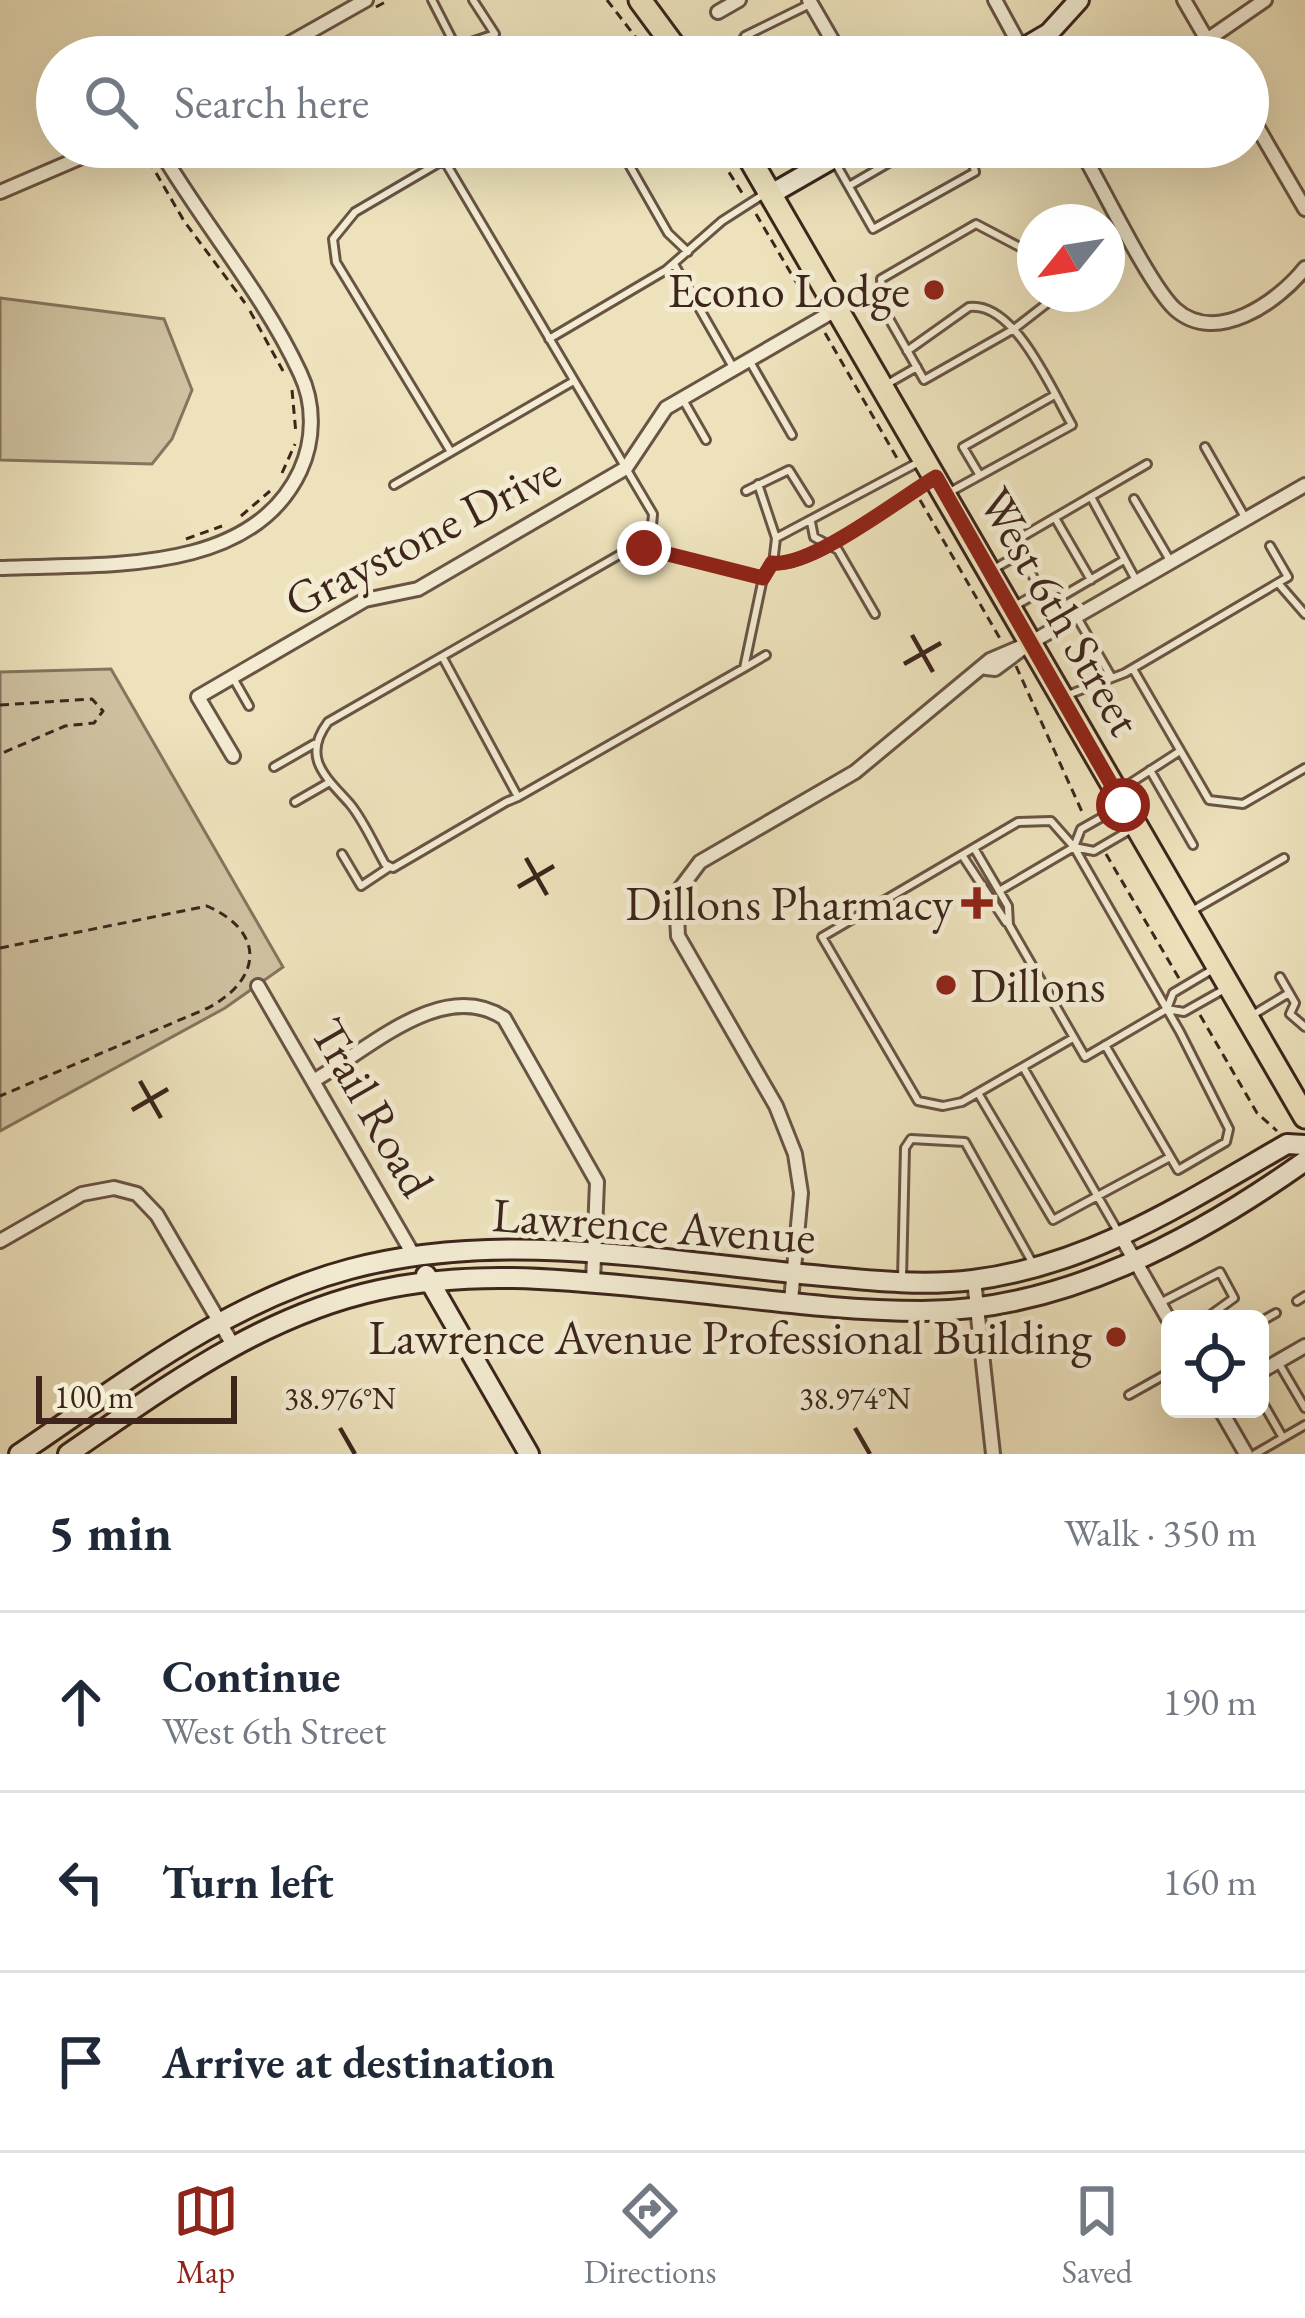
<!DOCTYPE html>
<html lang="en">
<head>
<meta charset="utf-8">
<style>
	:root { --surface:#fff; --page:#f6f6f7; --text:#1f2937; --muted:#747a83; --line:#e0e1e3; --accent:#8f2418 }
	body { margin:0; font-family:"EB Garamond",serif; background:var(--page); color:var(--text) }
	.controls { position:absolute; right:36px; bottom:36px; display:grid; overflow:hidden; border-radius:18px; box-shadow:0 12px 48px #0002 }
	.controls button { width:108px; height:108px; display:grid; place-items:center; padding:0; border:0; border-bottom:3px solid var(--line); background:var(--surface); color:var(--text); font:60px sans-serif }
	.compass { position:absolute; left:1017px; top:204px; width:108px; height:108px; border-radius:50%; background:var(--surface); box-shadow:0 12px 48px #0002; rotate:240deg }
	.scale { position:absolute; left:36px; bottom:30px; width:201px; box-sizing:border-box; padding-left:12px; border:6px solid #3d251c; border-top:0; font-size:33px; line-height:42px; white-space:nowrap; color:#3d251c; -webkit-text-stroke:9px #f3ecd3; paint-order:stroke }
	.stop { position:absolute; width:36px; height:36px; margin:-27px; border:9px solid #8f2418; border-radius:50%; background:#fff }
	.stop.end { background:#8f2418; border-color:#fff; box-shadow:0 3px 12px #0008 }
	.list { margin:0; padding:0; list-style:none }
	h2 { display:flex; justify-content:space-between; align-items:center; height:156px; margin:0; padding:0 48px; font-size:51px }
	h2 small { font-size:39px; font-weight:400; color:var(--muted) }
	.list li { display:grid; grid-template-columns:78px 1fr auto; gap:36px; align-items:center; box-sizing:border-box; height:180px; padding:0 48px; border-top:3px solid var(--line) }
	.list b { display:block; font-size:45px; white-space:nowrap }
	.list p { margin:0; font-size:39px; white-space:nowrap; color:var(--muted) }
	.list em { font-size:39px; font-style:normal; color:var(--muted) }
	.icon { flex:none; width:66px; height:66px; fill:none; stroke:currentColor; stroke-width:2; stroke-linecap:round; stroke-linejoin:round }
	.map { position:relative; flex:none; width:1305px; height:1454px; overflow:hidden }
	.search { position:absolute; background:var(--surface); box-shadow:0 12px 48px #0002; left:36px; right:36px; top:36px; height:132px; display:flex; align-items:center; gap:30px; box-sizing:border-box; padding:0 42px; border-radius:66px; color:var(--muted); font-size:45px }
	.sheet { height:696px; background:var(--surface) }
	nav { display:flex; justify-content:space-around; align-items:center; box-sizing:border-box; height:168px; border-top:3px solid var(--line); background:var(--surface); font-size:33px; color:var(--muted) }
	nav a { display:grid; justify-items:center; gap:6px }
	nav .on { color:var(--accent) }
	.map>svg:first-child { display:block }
</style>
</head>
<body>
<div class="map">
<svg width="1305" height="1454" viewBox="0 0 1305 1454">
	<rect width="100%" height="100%" fill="#ede2bc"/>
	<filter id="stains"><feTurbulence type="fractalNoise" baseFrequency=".00167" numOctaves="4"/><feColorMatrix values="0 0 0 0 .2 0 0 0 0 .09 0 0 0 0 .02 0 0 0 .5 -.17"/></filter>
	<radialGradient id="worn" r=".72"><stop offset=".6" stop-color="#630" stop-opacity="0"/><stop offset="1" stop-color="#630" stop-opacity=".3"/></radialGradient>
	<path fill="#cfc2a1" stroke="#86745e" stroke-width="3" d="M 0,298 L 164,319 L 192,390 L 172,439 L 152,464 L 0,460 Z
		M 111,669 L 283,967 L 225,1008 L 0,1131 L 0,672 Z"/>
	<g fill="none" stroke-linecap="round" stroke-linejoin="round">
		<defs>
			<path id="lane" d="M 432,0 L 456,47 L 495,34 L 473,0
				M 732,57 L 745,36 L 810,4
				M 619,147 L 668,233 L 688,252
				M 444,160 L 653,514 L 650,549
				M 836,164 L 873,229 L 975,172 L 969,147
				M 849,186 L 916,147
				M 1035,255 L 976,224 L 881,279 L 883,308 L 924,380 L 1014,329 L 1059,294
				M 674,264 L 734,369
				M 549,339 L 666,270 L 722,221 L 764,194
				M 907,351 L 969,307 C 1015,301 1052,391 1072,425 L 948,493
				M 749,360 L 792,435
				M 889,383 L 917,367
				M 682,398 L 706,440
				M 1205,447 L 1246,519
				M 451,452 L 336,262 L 333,239 L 355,212 L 466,147
				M 979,474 L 963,447 L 1053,396
				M 758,484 L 776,538 L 773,564 L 763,578
				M 394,485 L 572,382
				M 746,491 L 789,470 L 809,502
				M 1091,497 L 1137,582
				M 1134,499 L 1171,562
				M 1055,518 L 1091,580
				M 811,522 L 814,537 L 838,550 L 875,614
				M 776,538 L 917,463
				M 1124,560 L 1049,604 L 1013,542 L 1147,464
				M 773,564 C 815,568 892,503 931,480
				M 992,570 L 1020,554
				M 1278,583 L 1305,614
				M 1013,607 L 1041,591
				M 1078,619 L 1112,678
				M 443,658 L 518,797
				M 744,668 L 763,578 L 633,547 L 328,722 C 301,758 326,777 350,804 C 364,821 374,845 385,864 L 393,868 L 506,802 L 518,797 L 744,668 L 766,655
				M 1133,669 L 1209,800 L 1243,804 L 1305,768
				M 233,678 L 249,706
				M 1065,696 L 1125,673 L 1288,577 L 1270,546
				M 274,767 L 314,744
				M 1150,770 L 1193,845
				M 1123,788 L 1180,751
				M 295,802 L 328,783
				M 1074,847 L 1094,851 L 1130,830
				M 974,848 L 1008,906 L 1009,925 L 1085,1057 L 1167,1009 L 1173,993 L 1215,968
				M 342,854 L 361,886 L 388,868
				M 962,855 L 1006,922
				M 999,891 L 1074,847 L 1081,829 L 1120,807
				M 1190,912 L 1284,858
				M 1280,977 L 1295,1003 L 1290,1014 L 1305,1027
				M 1167,1009 L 1184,1012 L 1223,990
				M 1251,1016 L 1289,993
				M 1073,1038 L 962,1102 L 943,1106 L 918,1101 L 822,937 L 1018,822 L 1051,821 L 1074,847 L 1180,1032 L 1229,1129 L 1226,1142 L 1178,1170 L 1105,1045
				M 1023,1067 L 1120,1235
				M 978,1093 L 1053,1220 L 1170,1157
				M 902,1279 L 905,1148 L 911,1139 L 965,1142 L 1032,1262
				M 1297,1301 L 1305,1296
				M 1162,1302 L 1220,1272 L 1234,1298 L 1205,1319
				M 1260,1322 L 1276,1313
				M 1278,1362 L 1305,1408
				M 1129,1395 L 1170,1372
				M 1260,1398 L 1283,1438
				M 1255,1454 L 1305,1425"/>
			<path id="street" d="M 809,0 L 842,57
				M 995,0 L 1026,57
				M 1184,0 L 1217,57
				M 718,12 L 739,0
				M 1207,40 L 1265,0
				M 265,57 L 366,0
				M 1248,111 L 1305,209
				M 1079,147 C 1101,184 1149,285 1175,309 C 1216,346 1278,302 1305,268
				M 0,192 L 105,147
				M 0,568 C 97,563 250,578 300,471 C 314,441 315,404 300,373 C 263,293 203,224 158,147
				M 986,668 L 995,669 L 1030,643 L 1305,485
				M 233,756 L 198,697 L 365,600 L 418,589 L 626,468 L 666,408 L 839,308
				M 258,986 L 414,1256
				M 313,1081 C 367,1051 442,977 504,1018 L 597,1182 L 593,1282
				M 1122,1238 L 1170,1322
				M 0,1241 L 82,1194 L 114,1188 L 137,1194 L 157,1215 L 233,1345
				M 974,1280 L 993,1454
				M 791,1301 L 801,1193 L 795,1154 L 776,1106 L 678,936 L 676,894 L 700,862 L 855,772 L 990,660 L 1030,643
				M 1260,1372 L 1305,1346
				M 1220,1409 L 1246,1454"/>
			<path id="secondary" d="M 1008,57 L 1049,33 L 1079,0
				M 773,193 L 853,147
				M 426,1275 L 529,1454
				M 19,1454 C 123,1384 226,1302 350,1269 C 496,1230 653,1259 801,1274 C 858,1279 916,1287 973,1280 C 1091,1265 1186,1202 1287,1144 L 1305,1145
				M 68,1454 C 166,1387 260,1316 379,1290 C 470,1270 559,1279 650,1288 C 740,1296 832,1311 922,1311 C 1061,1311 1194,1240 1305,1161"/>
			<path id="primary" d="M 640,0 L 682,57
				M 743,147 L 1305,1117"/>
		</defs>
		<use href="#lane" stroke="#695444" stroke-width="12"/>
		<use href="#street" stroke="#695444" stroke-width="18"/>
		<use href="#secondary" stroke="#3d251c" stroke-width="24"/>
		<use href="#primary" stroke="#3d251c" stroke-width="27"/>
		<path stroke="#3d251c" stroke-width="3" stroke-dasharray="9 6" stroke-linecap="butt" d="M 607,0 L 651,57
			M 376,7 L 389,0
			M 141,147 L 184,221 L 245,303
			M 713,147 L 744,196
			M 756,214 L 812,309
			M 250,311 L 283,371
			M 825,333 L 898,460
			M 292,390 L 296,434
			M 282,473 L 295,444
			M 920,500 L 1002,642
			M 241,516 L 270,491
			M 186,539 L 222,526
			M 1016,666 L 1083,814
			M 0,705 L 92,699 L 103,711 L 94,723 L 65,726 L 0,754
			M 1106,854 L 1180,980
			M 0,948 L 207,906 C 266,932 262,979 208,1008 L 0,1096
			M 1200,1015 L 1257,1113 L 1277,1131"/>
		<use href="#lane" stroke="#f3ecd3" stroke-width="6"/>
		<use href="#street" stroke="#f3ecd3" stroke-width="12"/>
		<use href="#secondary" stroke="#f3ecd3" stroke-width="18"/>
		<use href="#primary" stroke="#ede2bc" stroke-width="21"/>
	</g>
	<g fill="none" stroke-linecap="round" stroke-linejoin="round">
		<path stroke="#8f2418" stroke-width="15" d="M 644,548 L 763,578 L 772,563 C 811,568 899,499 936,477 L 1123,805"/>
	</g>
	<path fill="none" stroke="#3d251c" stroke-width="4.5" d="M 912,635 L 933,672M 904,664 L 941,643M 526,858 L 547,895M 518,887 L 554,866M 140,1081 L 161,1118M 132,1110 L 168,1089M 340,1428 L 355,1454M 855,1428 L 870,1454"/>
	<g fill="#8f2418" stroke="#f3ecd3" stroke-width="4.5">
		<circle cx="934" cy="290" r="12"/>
		<path d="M971 885h12v12h12v12h-12v12h-12v-12h-12v-12h12z"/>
		<circle cx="946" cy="985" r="12"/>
		<circle cx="1116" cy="1337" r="12"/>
	</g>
	<g text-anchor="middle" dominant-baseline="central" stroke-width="10" stroke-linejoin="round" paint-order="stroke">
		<g font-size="48" fill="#3d251c" stroke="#f3ecd3" text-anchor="end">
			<text x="910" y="290">Econo Lodge</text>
			<text x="953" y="903">Dillons Pharmacy</text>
			<text x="970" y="985" text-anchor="start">Dillons</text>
			<text x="1092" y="1337">Lawrence Avenue Professional Building</text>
		</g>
		<g font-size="48" fill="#3d251c" stroke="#f3ecd3">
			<text transform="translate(422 535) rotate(-27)">Graystone Drive</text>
			<text transform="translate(1061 611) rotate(60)">West 6th Street</text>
			<text transform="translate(373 1107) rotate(60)">Trail Road</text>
			<text transform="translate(654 1225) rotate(4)">Lawrence Avenue</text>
		</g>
	</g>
	<g font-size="30" text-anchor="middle" fill="#3d251c" stroke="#f3ecd3" stroke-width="10" stroke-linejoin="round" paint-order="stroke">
		<text x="340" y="1409">38.976°N</text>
		<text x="855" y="1409">38.974°N</text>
	</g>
	<rect width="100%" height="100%" filter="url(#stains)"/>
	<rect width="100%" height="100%" fill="url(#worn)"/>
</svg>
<div class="controls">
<button><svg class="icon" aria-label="locate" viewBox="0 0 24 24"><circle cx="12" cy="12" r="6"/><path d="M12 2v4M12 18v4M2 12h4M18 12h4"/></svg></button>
</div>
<svg class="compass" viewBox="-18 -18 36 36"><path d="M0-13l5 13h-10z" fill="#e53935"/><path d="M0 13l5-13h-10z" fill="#747a83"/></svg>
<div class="scale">100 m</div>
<div class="stop" style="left:1123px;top:805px"></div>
<div class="stop end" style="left:644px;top:548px"></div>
<div class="search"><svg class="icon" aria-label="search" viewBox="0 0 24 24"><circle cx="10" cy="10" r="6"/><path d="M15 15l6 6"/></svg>Search here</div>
</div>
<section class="sheet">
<h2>5 min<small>Walk · 350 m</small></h2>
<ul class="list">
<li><svg class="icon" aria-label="ahead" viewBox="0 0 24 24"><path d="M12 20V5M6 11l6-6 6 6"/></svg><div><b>Continue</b><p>West 6th Street</p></div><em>190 m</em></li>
<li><svg class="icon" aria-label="left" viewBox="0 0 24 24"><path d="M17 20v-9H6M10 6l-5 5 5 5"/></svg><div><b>Turn left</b></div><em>160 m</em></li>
<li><svg class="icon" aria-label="arrive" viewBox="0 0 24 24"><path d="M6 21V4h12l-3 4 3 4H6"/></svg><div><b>Arrive at destination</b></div></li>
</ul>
</section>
<nav>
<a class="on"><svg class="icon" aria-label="map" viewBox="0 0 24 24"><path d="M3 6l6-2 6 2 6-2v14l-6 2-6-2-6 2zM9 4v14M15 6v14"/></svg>Map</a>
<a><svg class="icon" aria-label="directions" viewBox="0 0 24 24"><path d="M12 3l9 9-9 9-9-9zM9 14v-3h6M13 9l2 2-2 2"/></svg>Directions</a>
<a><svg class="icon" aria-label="saved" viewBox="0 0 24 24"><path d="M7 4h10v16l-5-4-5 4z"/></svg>Saved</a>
</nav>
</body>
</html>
